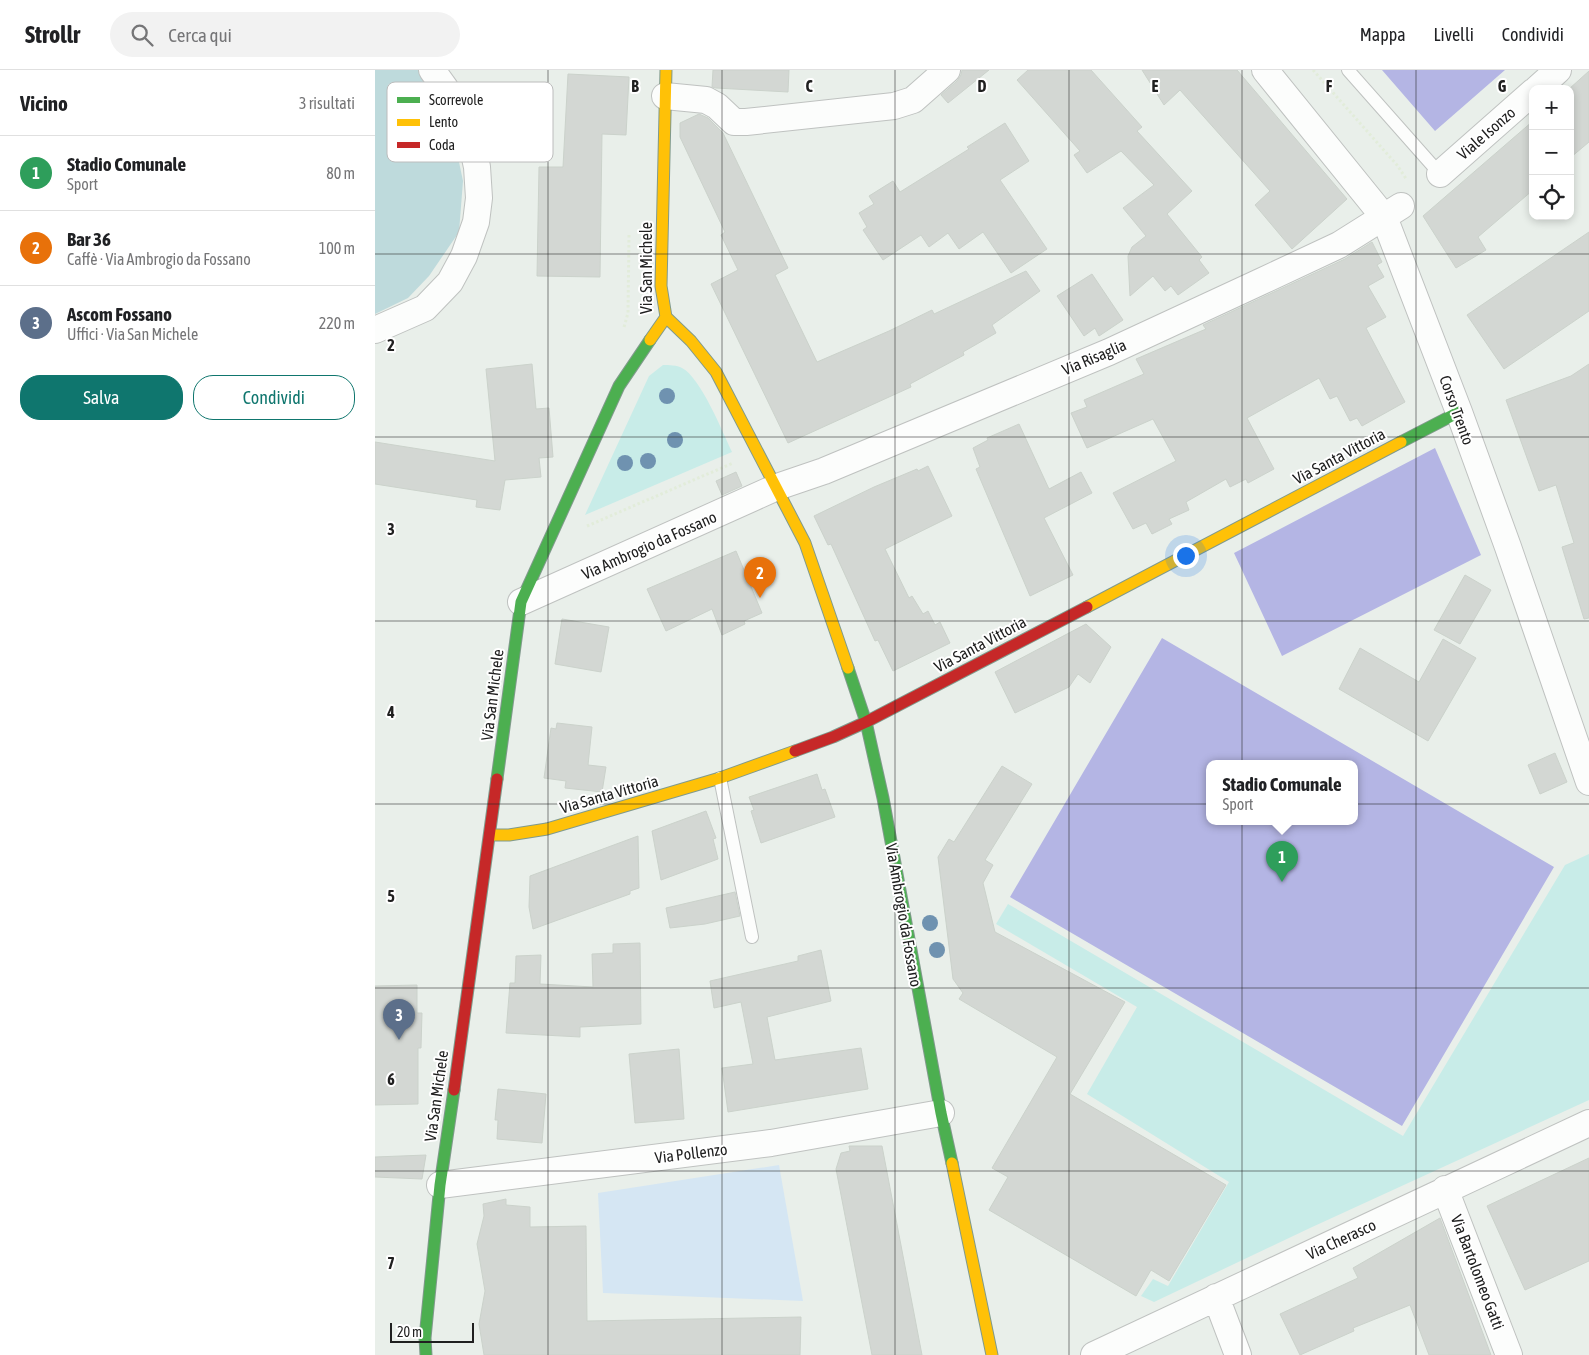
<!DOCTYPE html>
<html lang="it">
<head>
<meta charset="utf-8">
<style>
	:root { --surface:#fff; --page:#f2f2f2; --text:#202124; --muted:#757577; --line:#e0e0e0; --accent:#0f766e }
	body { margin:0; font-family:"Asap Condensed",sans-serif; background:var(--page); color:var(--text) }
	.controls { position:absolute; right:15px; top:15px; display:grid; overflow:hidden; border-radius:10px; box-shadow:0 2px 8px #0003 }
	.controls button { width:45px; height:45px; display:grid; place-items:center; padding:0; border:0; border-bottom:1px solid var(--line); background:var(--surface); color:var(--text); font:25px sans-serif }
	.scale { position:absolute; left:15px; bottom:12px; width:84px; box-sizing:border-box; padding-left:5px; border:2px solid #202020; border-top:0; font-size:14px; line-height:18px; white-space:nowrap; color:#202020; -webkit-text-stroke:4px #fff; paint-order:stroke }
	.you { position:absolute; left:810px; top:485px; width:18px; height:18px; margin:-12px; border:4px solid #fff; border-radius:50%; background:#1a73e8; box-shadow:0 0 0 8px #1a73e833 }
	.badge { display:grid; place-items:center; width:32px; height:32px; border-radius:50%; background:var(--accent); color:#fff; font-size:16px; font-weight:700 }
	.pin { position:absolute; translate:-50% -41px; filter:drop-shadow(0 1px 2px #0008) }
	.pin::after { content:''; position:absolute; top:26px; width:18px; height:15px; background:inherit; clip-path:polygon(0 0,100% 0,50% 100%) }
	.popup { position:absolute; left:831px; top:690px; width:152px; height:65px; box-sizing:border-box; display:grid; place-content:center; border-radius:10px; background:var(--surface); filter:drop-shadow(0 1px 4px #0005); font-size:16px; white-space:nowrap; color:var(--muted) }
	.popup b { font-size:19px; color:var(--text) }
	.popup::after { content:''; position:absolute; left:50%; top:100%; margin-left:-10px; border:10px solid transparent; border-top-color:var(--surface) }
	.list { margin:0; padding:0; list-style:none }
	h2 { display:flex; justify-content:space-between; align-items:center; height:65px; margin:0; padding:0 20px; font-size:21px }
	h2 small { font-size:16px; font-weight:400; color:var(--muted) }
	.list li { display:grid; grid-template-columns:32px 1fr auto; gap:15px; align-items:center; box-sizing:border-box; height:75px; padding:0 20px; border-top:1px solid var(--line) }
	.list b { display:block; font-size:19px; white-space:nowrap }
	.list p { margin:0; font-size:16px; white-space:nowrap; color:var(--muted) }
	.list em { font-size:16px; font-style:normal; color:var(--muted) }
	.actions { display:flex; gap:10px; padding:15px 20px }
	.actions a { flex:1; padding:11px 0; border:1px solid var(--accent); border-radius:20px; text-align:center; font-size:18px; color:var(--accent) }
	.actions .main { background:var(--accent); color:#fff }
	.icon { flex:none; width:28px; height:28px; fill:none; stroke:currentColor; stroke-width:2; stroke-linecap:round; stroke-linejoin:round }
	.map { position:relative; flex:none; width:1214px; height:1285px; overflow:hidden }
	header { display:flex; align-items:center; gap:30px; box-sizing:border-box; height:70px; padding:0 25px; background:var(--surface); border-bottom:1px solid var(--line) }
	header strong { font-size:24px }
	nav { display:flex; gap:28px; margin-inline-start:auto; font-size:18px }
	.search { width:350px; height:45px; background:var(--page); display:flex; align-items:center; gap:12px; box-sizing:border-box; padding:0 18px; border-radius:28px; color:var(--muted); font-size:19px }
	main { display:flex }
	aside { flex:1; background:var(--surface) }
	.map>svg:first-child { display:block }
</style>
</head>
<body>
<header>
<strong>Strollr</strong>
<div class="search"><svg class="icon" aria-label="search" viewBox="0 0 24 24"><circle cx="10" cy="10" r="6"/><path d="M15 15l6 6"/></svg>Cerca qui</div>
<nav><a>Mappa</a><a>Livelli</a><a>Condividi</a></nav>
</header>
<main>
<aside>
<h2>Vicino<small>3 risultati</small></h2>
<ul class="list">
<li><span class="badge" style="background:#2e9e5b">1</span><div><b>Stadio Comunale</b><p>Sport</p></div><em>80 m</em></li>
<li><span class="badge" style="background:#e8710a">2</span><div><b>Bar 36</b><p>Caffè · Via Ambrogio da Fossano</p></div><em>100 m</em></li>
<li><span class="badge" style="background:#5c6f8a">3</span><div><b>Ascom Fossano</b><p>Uffici · Via San Michele</p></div><em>220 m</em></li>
</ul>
<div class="actions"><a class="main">Salva</a><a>Condividi</a></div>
</aside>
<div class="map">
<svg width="1214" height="1285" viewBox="0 0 1214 1285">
	<rect width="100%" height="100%" fill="#e9efea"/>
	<path fill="#c8ece8" d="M 288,295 C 294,295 302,295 307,298 C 326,308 347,361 357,382 L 210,445 L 274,306 Z
		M 1214,784 L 1214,1030 L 935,1158 L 779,1232 L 766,1226 L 778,1209 L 793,1216 L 854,1112 L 712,1024 L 762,937 L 621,854 L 633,834 L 1028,1066 L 1190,795 Z"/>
	<path fill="#bedadc" d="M 0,0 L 47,0 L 72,35 L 88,111 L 84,162 L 54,206 L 33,228 L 0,244 Z"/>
	<path fill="#d5e6f3" d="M 404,1095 L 428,1231 L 228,1223 L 223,1123 Z"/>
	<path fill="#b4b5e4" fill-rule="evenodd" d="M 1007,0 L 1130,0 L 1060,61 Z
		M 1060,378 L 1106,485 L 907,586 L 859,483 Z
		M 787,568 L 1179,797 L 1027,1056 L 635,827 ZM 980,693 L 980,751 L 834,751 L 834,693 Z"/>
	<path fill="#d3d7d3" stroke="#cbd2cb" d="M 338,0 L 414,0 L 413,22 L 341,18 L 337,17 Z
		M 587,0 L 614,0 L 573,33 L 566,25 L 582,11 L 586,5 Z
		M 653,0 L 716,0 L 767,57 L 762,61 L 817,121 L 792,144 L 827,187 L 824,190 L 834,203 L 803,225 L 796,216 L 790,221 L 778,206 L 755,226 L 753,186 L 757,177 L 771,166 L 748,138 L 779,115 L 746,81 L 712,103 L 699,85 L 705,81 L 642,10 Z
		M 767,0 L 862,0 L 972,129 L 917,179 L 880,135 L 895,121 L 805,20 L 789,35 Z
		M 1214,1 L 1214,72 L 1195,88 L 1194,19 Z
		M 193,4 L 254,7 L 251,65 L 227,64 L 225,207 L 162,206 L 164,97 L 188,97 Z
		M 324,44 L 333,48 L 348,63 L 413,198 L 400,205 L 442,292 L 514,261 L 557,240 L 559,244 L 651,201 L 665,221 L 617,255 L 621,263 L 588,282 L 589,285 L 535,314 L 536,317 L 413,373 L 336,214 L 363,200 L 346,165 L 350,162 L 305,67 L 305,53 Z
		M 1158,51 L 1158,120 L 1103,167 L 1111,180 L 1081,198 L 1048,146 Z
		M 630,53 L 654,91 L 625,110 L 672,179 L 636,203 L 608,162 L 584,179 L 573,163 L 554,177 L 546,165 L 508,190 L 488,160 L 492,157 L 484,143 L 499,134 L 494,126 L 518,111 L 525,122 L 594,79 L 592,77 Z
		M 1214,162 L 1214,241 L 1129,299 L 1092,245 Z
		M 997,172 L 1007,192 L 1002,195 L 1009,207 L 993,216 L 1011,247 L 991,258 L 1030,332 L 987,356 L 982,348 L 975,351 L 962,326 L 955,329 L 944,308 L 872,348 L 899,399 L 873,413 L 871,409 L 855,417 L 851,409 L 811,432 L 814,440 L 794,449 L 797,454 L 777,464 L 771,453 L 758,459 L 738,423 L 801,391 L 778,349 L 712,378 L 696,343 L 712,337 L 709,330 L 769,304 L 761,289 L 831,259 L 828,255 L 970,189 Z
		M 717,204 L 748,250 L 724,266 L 720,258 L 709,266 L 682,226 Z
		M 157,294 L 161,339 L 174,338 L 178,387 L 164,388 L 166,407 L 130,410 L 125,440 L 101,437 L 102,430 L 0,414 L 0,372 L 120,391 L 111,299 Z
		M 1214,294 L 1214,548 L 1209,549 L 1187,477 L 1199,473 L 1181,415 L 1164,421 L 1131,330 L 1196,306 Z
		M 644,354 L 674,419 L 706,402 L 717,423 L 669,448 L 698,505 L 655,526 L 601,399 L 605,397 L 598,378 L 613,370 L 612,368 Z
		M 553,396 L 577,446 L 510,479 L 534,528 L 537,526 L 548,544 L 553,541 L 560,555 L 565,552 L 575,573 L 518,601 L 503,570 L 500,571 L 456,474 L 453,475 L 439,446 L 499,417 L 542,399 L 543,401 Z
		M 361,402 L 367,416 L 347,425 L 341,411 Z
		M 361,481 L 387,543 L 369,551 L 370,554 L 347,565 L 337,539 L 291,561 L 272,519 Z
		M 1090,505 L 1116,520 L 1085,574 L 1059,560 Z
		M 187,549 L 234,557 L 226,602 L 180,594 Z
		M 711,554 L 736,577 L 715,613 L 703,604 L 694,617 L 640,643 L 620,602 Z
		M 1068,569 L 1101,588 L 1053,671 L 964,619 L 985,578 L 1044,612 Z
		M 182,653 L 217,657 L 213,695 L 231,697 L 227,722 L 190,718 L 191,711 L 169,708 L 176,658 L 181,659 Z
		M 1180,683 L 1192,712 L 1165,724 L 1153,695 Z
		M 627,696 L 657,714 L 610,790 L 618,795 L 608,813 L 620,862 L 750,932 L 695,1024 L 851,1115 L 794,1211 L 776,1200 L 761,1226 L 614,1140 L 633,1107 L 617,1098 L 682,987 L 584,929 L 588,923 L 578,909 L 563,787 L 574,769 L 579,772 Z
		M 442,704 L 447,720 L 450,719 L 460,747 L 386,773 L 376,741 L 379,740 L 374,727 Z
		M 331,741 L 341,768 L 338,769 L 343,789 L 286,810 L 277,761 Z
		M 263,766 L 264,818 L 255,821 L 255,824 L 158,859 L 154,837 L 155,806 Z
		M 360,822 L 365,846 L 330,854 L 295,858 L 291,838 Z
		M 265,873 L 266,954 L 205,957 L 205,967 L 131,963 L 135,913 L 140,913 L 141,886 L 166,885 L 165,914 L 218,917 L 217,884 L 238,883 L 238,874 Z
		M 446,880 L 456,931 L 392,947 L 400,990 L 486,978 L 493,1019 L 353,1042 L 347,998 L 378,994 L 366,932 L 339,938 L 335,911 L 423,891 L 423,886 Z
		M 42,915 L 42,943 L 47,943 L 46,978 L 43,978 L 43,1034 L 0,1035 L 0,916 Z
		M 304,979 L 309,1049 L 260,1053 L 254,984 Z
		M 123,1019 L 171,1024 L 167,1073 L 122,1069 L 123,1050 L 120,1050 Z
		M 474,1076 L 507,1076 L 547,1285 L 497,1285 L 461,1099 L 466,1083 L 475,1081 Z
		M 51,1085 L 47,1109 L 0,1107 L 0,1087 Z
		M 1214,1088 L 1214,1191 L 1150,1220 L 1112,1136 Z
		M 131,1129 L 131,1135 L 155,1137 L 155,1157 L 211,1156 L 212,1251 L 426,1247 L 425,1285 L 109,1285 L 104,1254 L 110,1221 L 102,1174 L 109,1146 L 108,1134 Z
		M 1065,1148 L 1116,1285 L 1054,1285 L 1035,1235 L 978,1258 L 979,1261 L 925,1285 L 905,1244 L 983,1208 L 978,1198 Z"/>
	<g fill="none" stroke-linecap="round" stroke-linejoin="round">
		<defs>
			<path id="lane" d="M 973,0 L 1065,104
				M 345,708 L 377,867"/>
			<path id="street" d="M 890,0 L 1009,147 L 1084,342 L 1133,477 L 1214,712
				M 1162,19 L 1183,0
				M 290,26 L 331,30 L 342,36 L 359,52 L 371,52 L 519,36 L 538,30 L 572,0
				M 1065,104 L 1158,22
				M 0,260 L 50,238 L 75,212 L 89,186 L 101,152 L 104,128 L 102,97 L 95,65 L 70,18 L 57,0
				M 146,532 L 402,417 L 449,401 L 734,282 L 885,212 L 964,175 L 1026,136
				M 65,1115 L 396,1073 L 566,1043
				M 1070,1119 L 1134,1285
				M 841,1227 L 863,1285
				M 719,1285 L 1214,1053"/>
			<path id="fast" d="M 1026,372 L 1084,342
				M 473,598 L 491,652 L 508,728 L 566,1043 L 577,1093
				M 122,709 L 146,532 L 244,316 L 275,270
				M 51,1285 L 50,1268 L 65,1115 L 79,1020"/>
			<path id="slow" d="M 291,247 L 316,271 L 341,302 L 430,473 L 473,598
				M 275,270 L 291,247 L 286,216 L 291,0
				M 712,537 L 1026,372
				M 115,765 L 134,765 L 172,759 L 345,708 L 420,681
				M 577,1093 L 617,1285"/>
			<path id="jam" d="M 420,681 L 458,667 L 491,652 L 712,537
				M 79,1020 L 122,709"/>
		</defs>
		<use href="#lane" stroke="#bfc2c0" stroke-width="14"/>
		<use href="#street" stroke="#bfc2c0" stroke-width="28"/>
		<use href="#fast" stroke="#809a8c" stroke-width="13"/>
		<use href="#slow" stroke="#809a8c" stroke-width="13"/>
		<use href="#jam" stroke="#809a8c" stroke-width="13"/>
		<path stroke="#e2ecda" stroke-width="3" stroke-dasharray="2.5 2.5" stroke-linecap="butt" d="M 938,0 L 1022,95 L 1032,110
			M 249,257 L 253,243 L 254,165
			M 212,456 L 358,393"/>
		<use href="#lane" stroke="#fcfdfc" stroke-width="12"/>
		<use href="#street" stroke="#fcfdfc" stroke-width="26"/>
		<use href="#fast" stroke="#4caf50" stroke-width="11"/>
		<use href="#slow" stroke="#ffc107" stroke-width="11"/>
		<use href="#jam" stroke="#c62828" stroke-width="11"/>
	</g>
	<g fill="#6f92b0">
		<circle cx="292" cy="326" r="8"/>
		<circle cx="300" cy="370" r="8"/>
		<circle cx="273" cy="391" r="8"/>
		<circle cx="250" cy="393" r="8"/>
		<circle cx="555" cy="853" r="8"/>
		<circle cx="562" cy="880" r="8"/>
	</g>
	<path fill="none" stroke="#202020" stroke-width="1" stroke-opacity="0.55" d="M 173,0 L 173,1285M 347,0 L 347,1285M 520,0 L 520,1285M 694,0 L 694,1285M 867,0 L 867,1285M 1041,0 L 1041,1285M 0,184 L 1214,184M 0,367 L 1214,367M 0,551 L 1214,551M 0,734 L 1214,734M 0,918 L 1214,918M 0,1101 L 1214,1101"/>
	<g text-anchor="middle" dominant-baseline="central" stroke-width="4" stroke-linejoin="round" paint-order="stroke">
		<g font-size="16" fill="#202020" stroke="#fff">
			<text transform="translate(1111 63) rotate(-41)">Viale Isonzo</text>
			<text transform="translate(271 198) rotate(-90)">Via San Michele</text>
			<text transform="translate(719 287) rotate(-23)">Via Risaglia</text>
			<text transform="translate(1082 340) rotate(70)">Corso Trento</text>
			<text transform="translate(964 386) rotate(-28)">Via Santa Vittoria</text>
			<text transform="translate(274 475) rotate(-24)">Via Ambrogio da Fossano</text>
			<text transform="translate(605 574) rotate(-28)">Via Santa Vittoria</text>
			<text transform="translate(117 625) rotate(-83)">Via San Michele</text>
			<text transform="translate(234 724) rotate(-16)">Via Santa Vittoria</text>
			<text transform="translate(529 845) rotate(80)">Via Ambrogio da Fossano</text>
			<text transform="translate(61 1026) rotate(-82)">Via San Michele</text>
			<text transform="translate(316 1083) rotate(-7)">Via Pollenzo</text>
			<text transform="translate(966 1169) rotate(-25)">Via Cherasco</text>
			<text transform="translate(1103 1202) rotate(69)">Via Bartolomeo Gatti</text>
		</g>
	</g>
	<rect x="12" y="12" width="166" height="80" rx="8" fill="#fff" stroke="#bcbcbc" stroke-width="1"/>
	<rect x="22" y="27" width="23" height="6" fill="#4caf50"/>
	<rect x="22" y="49" width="23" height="7" fill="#ffc107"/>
	<rect x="22" y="72" width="23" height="6" fill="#c62828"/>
	<g font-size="14" fill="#202020">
		<text x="54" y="35">Scorrevole</text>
		<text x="54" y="57">Lento</text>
		<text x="54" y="80">Coda</text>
	</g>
	<g font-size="16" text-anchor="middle" font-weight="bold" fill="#202020" stroke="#fff" stroke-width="4" stroke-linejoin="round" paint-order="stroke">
		<text x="260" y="22">B</text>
		<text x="434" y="22">C</text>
		<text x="607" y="22">D</text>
		<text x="780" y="22">E</text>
		<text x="954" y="22">F</text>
		<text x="1127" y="22">G</text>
		<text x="16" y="281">2</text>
		<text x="16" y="465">3</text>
		<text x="16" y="648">4</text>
		<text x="16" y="832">5</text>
		<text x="16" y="1015">6</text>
		<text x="16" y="1199">7</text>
	</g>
</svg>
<div class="controls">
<button>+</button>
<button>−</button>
<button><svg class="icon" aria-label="locate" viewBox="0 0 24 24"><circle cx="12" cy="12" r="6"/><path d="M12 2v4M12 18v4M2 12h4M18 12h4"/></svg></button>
</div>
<div class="scale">20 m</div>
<div class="you"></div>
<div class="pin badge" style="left:907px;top:812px;background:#2e9e5b">1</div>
<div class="popup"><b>Stadio Comunale</b>Sport</div>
<div class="pin badge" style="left:385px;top:528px;background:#e8710a">2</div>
<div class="pin badge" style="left:24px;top:970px;background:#5c6f8a">3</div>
</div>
</main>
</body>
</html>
